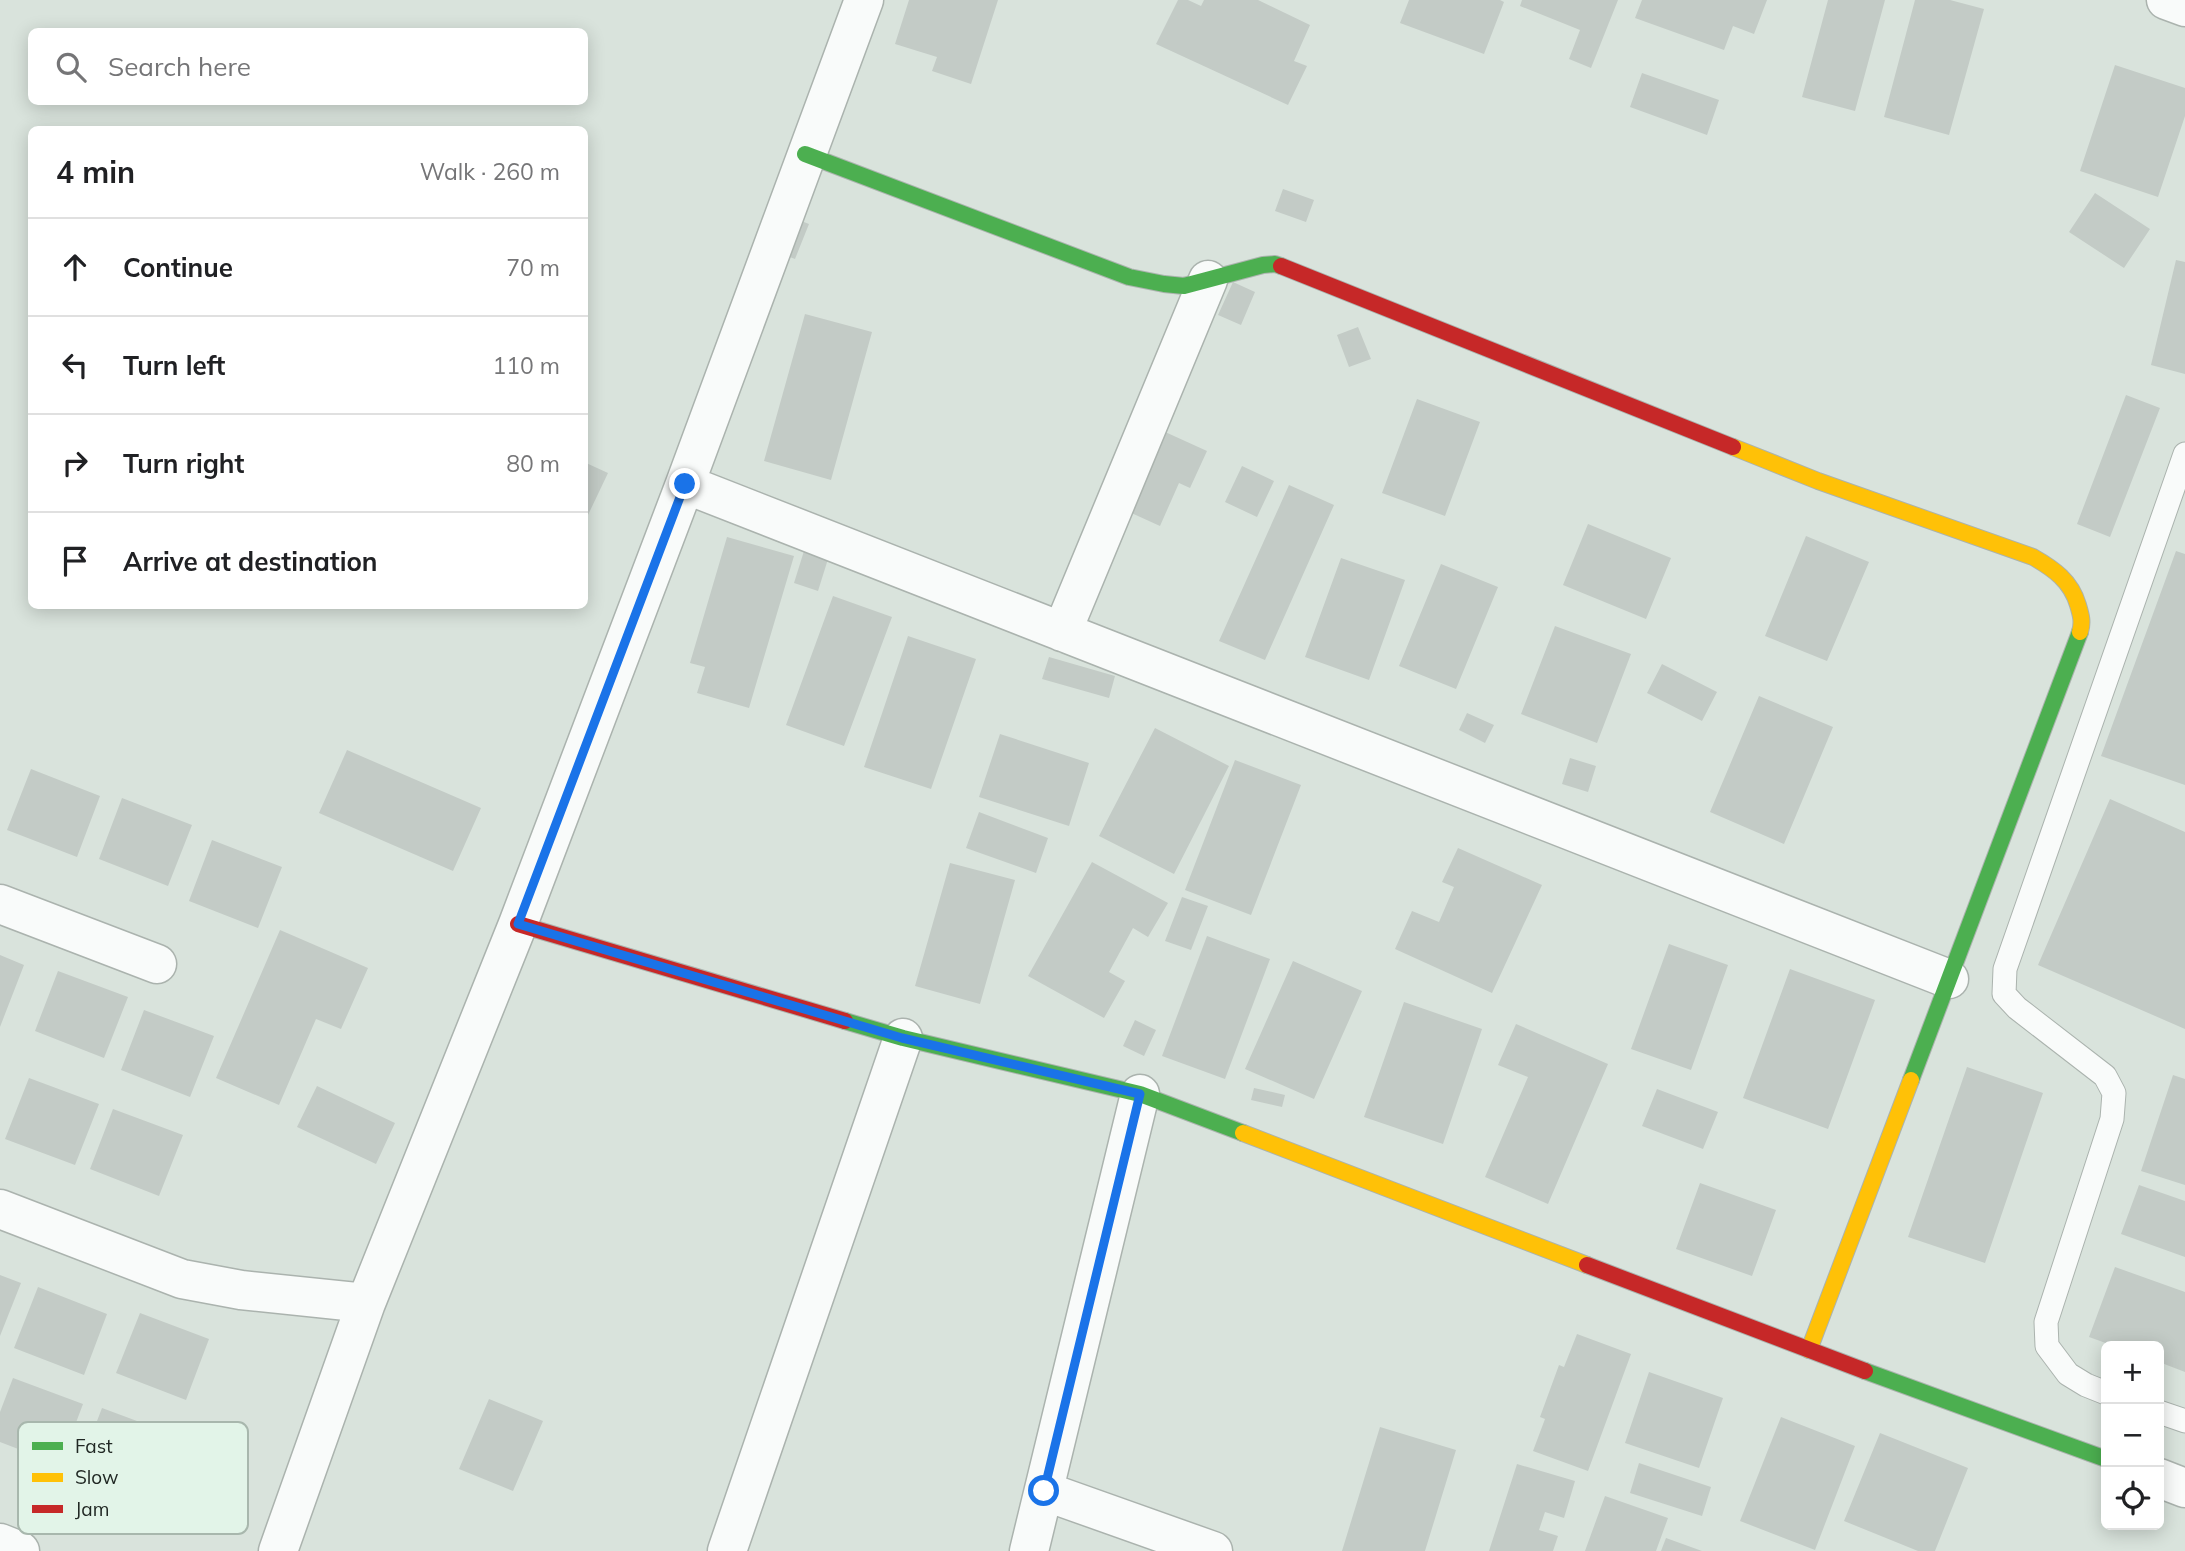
<!DOCTYPE html>
<html lang="en">
<head>
<meta charset="utf-8">
<style>
	:root { --surface:#fff; --page:#f6f6f6; --text:#202124; --muted:#757577; --line:#e0e0e0 }
	body { margin:0; font-family:Mulish,sans-serif; background:var(--page); color:var(--text) }
	.controls { position:absolute; right:21px; bottom:21px; display:grid; overflow:hidden; border-radius:10px; box-shadow:0 4px 18px #0003 }
	.controls button { width:63px; height:63px; display:grid; place-items:center; padding:0; border:0; border-bottom:2px solid var(--line); background:var(--surface); color:var(--text); font:35px sans-serif }
	.stop { position:absolute; width:21px; height:21px; margin:-16px; border:5px solid #1a73e8; border-radius:50%; background:#fff }
	.stop.end { background:#1a73e8; border-color:#fff; box-shadow:0 2px 7px #0008 }
	.list { margin:0; padding:0; list-style:none }
	h2 { display:flex; justify-content:space-between; align-items:center; height:91px; margin:0; padding:0 28px; font-size:30px }
	h2 small { font-size:23px; font-weight:400; color:var(--muted) }
	.list li { display:grid; grid-template-columns:46px 1fr auto; gap:21px; align-items:center; box-sizing:border-box; height:98px; padding:0 28px; border-top:2px solid var(--line) }
	.list b { display:block; font-size:26px; white-space:nowrap }
	.list em { font-size:23px; font-style:normal; color:var(--muted) }
	.icon { flex:none; width:38px; height:38px; fill:none; stroke:currentColor; stroke-width:2; stroke-linecap:round; stroke-linejoin:round }
	.map { position:relative; flex:none; width:2185px; height:1551px; overflow:hidden }
	.search { position:absolute; background:var(--surface); box-shadow:0 4px 18px #0003; left:28px; top:28px; width:560px; height:77px; display:flex; align-items:center; gap:18px; box-sizing:border-box; padding:0 24px; border-radius:10px; color:var(--muted); font-size:26px }
	.panel { position:absolute; background:var(--surface); box-shadow:0 4px 18px #0003; left:28px; top:126px; width:560px; height:483px; border-radius:10px }
	.map>svg:first-child { display:block }
</style>
</head>
<body>
<div class="map">
<svg width="2185" height="1551" viewBox="0 0 2185 1551">
	<rect width="100%" height="100%" fill="#d9e3dc"/>
	<path fill="#c3cbc6" d="M 909,0 L 998,0 L 971,84 L 932,71 L 937,57 L 895,44 Z
		M 1178,0 L 1188,0 L 1201,6 L 1204,0 L 1258,0 L 1310,25 L 1294,61 L 1307,66 L 1288,105 L 1156,44 Z
		M 1409,0 L 1500,0 L 1504,2 L 1484,54 L 1400,23 Z
		M 1522,0 L 1618,0 L 1591,68 L 1569,59 L 1580,30 L 1520,6 Z
		M 1642,0 L 1767,0 L 1754,34 L 1733,26 L 1724,50 L 1635,18 Z
		M 1828,0 L 1885,0 L 1855,111 L 1802,97 Z
		M 1915,0 L 1950,0 L 1984,9 L 1949,135 L 1884,117 Z
		M 2115,65 L 2185,88 L 2185,116 L 2158,197 L 2080,171 Z
		M 1642,73 L 1719,100 L 1707,135 L 1630,107 Z
		M 1283,189 L 1314,200 L 1306,222 L 1275,211 Z
		M 2095,193 L 2150,229 L 2124,268 L 2069,232 Z
		M 796,219 L 809,224 L 795,259 L 782,254 Z
		M 2176,260 L 2185,262 L 2185,374 L 2151,365 Z
		M 1233,282 L 1255,292 L 1241,325 L 1218,315 Z
		M 805,314 L 872,332 L 831,480 L 764,461 Z
		M 1358,327 L 1371,359 L 1349,367 L 1337,335 Z
		M 2126,395 L 2160,408 L 2110,537 L 2077,524 Z
		M 1417,399 L 1480,422 L 1445,516 L 1382,493 Z
		M 1163,431 L 1207,451 L 1190,488 L 1179,483 L 1160,526 L 1127,511 Z
		M 584,462 L 608,473 L 588,515 L 584,513 Z
		M 1242,466 L 1274,481 L 1257,517 L 1225,502 Z
		M 1289,485 L 1334,505 L 1265,660 L 1219,641 Z
		M 1588,524 L 1671,558 L 1646,619 L 1563,585 Z
		M 1806,536 L 1869,562 L 1827,661 L 1765,636 Z
		M 727,537 L 794,556 L 749,708 L 697,693 L 705,667 L 690,663 Z
		M 804,551 L 828,559 L 818,591 L 794,583 Z
		M 2176,551 L 2185,554 L 2185,785 L 2101,756 Z
		M 1341,558 L 1405,580 L 1369,680 L 1305,657 Z
		M 1441,564 L 1498,587 L 1456,689 L 1399,666 Z
		M 833,596 L 892,617 L 844,746 L 786,725 Z
		M 1555,626 L 1631,654 L 1597,743 L 1521,714 Z
		M 908,636 L 976,659 L 931,789 L 864,767 Z
		M 1049,657 L 1115,676 L 1109,698 L 1042,679 Z
		M 1662,664 L 1717,692 L 1702,721 L 1647,693 Z
		M 1759,696 L 1833,727 L 1784,844 L 1710,812 Z
		M 1467,713 L 1494,725 L 1485,743 L 1459,730 Z
		M 1155,728 L 1229,766 L 1174,874 L 1099,836 Z
		M 1000,734 L 1089,763 L 1069,826 L 979,797 Z
		M 347,750 L 481,808 L 453,871 L 319,813 Z
		M 1570,758 L 1596,766 L 1588,792 L 1562,784 Z
		M 1235,760 L 1301,785 L 1251,915 L 1185,890 Z
		M 31,769 L 100,796 L 77,857 L 7,830 Z
		M 122,798 L 192,825 L 168,886 L 99,859 Z
		M 2110,799 L 2185,832 L 2185,1029 L 2038,965 Z
		M 979,812 L 1048,838 L 1036,873 L 966,848 Z
		M 212,840 L 282,867 L 258,928 L 189,901 Z
		M 1458,848 L 1542,885 L 1492,993 L 1395,949 L 1412,911 L 1439,922 L 1454,887 L 1442,882 Z
		M 1092,862 L 1168,903 L 1148,937 L 1133,928 L 1109,972 L 1125,981 L 1104,1018 L 1028,976 Z
		M 950,863 L 1015,880 L 980,1004 L 915,986 Z
		M 1182,897 L 1208,906 L 1191,950 L 1165,941 Z
		M 280,930 L 368,968 L 341,1029 L 316,1019 L 279,1105 L 216,1078 Z
		M 1207,936 L 1270,959 L 1225,1079 L 1162,1056 Z
		M 1669,944 L 1728,965 L 1691,1070 L 1631,1049 Z
		M 0,955 L 24,965 L 0,1027 Z
		M 1293,961 L 1362,991 L 1314,1099 L 1245,1069 Z
		M 1790,969 L 1875,1000 L 1828,1129 L 1743,1098 Z
		M 58,971 L 128,997 L 104,1058 L 35,1031 Z
		M 1404,1002 L 1482,1029 L 1443,1144 L 1364,1117 Z
		M 144,1010 L 214,1036 L 190,1097 L 121,1070 Z
		M 1135,1020 L 1156,1030 L 1144,1056 L 1123,1046 Z
		M 1516,1024 L 1608,1064 L 1548,1204 L 1485,1177 L 1528,1077 L 1498,1065 Z
		M 1967,1067 L 2043,1093 L 1985,1263 L 1908,1237 Z
		M 2173,1075 L 2185,1079 L 2185,1185 L 2141,1171 Z
		M 29,1078 L 99,1104 L 75,1165 L 5,1139 Z
		M 317,1086 L 395,1123 L 376,1164 L 297,1127 Z
		M 1254,1088 L 1285,1095 L 1282,1107 L 1251,1100 Z
		M 1657,1089 L 1718,1112 L 1703,1149 L 1642,1126 Z
		M 113,1109 L 183,1135 L 159,1196 L 90,1169 Z
		M 1700,1183 L 1776,1210 L 1752,1276 L 1676,1249 Z
		M 2139,1185 L 2185,1201 L 2185,1257 L 2121,1234 Z
		M 2115,1267 L 2185,1292 L 2185,1372 L 2159,1362 L 2159,1346 L 2114,1346 L 2089,1337 Z
		M 0,1275 L 21,1283 L 0,1336 Z
		M 38,1287 L 107,1314 L 84,1375 L 14,1348 Z
		M 140,1313 L 209,1339 L 186,1400 L 116,1373 Z
		M 1577,1334 L 1631,1354 L 1588,1471 L 1533,1451 L 1545,1419 L 1540,1417 L 1559,1365 L 1564,1367 Z
		M 1649,1372 L 1723,1398 L 1699,1468 L 1625,1443 Z
		M 13,1378 L 83,1404 L 60,1465 L 0,1442 L 0,1412 Z
		M 489,1399 L 543,1421 L 513,1491 L 459,1469 Z
		M 102,1408 L 172,1434 L 149,1495 L 79,1468 Z
		M 1781,1417 L 1855,1446 L 1815,1550 L 1740,1521 Z
		M 1380,1427 L 1456,1450 L 1425,1551 L 1342,1551 Z
		M 1880,1433 L 1968,1468 L 1935,1551 L 1918,1551 L 1844,1521 Z
		M 1639,1463 L 1711,1487 L 1702,1516 L 1630,1493 Z
		M 1517,1464 L 1575,1481 L 1564,1518 L 1545,1512 L 1539,1530 L 1558,1536 L 1553,1551 L 1489,1551 Z
		M 1605,1496 L 1668,1518 L 1656,1551 L 1585,1551 Z
		M 1666,1538 L 1702,1551 L 1661,1551 Z"/>
	<g fill="none" stroke-linecap="round" stroke-linejoin="round">
		<defs>
			<path id="lane" d="M 2106,1393 L 2086,1385 L 2068,1374 L 2047,1346 L 2046,1322 L 2112,1119 L 2114,1093 L 2105,1076 L 2017,1008 L 2004,994 L 2005,969 L 2185,454
				M 2159,1412 L 2185,1421"/>
			<path id="street" d="M 2166,0 L 2185,7
				M 685,484 L 1949,979
				M 1062,632 L 1208,280
				M 0,904 L 157,964
				M 0,1209 L 182,1279 L 241,1290 L 366,1303
				M 2159,1478 L 2185,1488
				M 1044,1491 L 1213,1551
				M 0,1543 L 20,1551
				M 278,1551 L 366,1303 L 518,924 L 685,484 L 864,0
				M 727,1551 L 903,1038
				M 1029,1551 L 1140,1094"/>
			<path id="fast" d="M 805,154 L 1129,277 L 1164,284 L 1184,286 L 1263,265 L 1275,264 L 1281,266
				M 845,1021 L 903,1038 L 1140,1094 L 1243,1133
				M 1911,1080 L 2080,632
				M 1865,1371 L 2106,1459"/>
			<path id="slow" d="M 1733,447 L 1818,481 L 2033,557 C 2054,569 2071,581 2078,605 C 2081,615 2083,622 2080,632
				M 1243,1133 L 1587,1265
				M 1809,1350 L 1911,1080"/>
			<path id="jam" d="M 1281,266 L 1733,447
				M 518,924 L 845,1021
				M 1587,1265 L 1865,1371"/>
		</defs>
		<use href="#lane" stroke="#abb3ae" stroke-width="25"/>
		<use href="#street" stroke="#abb3ae" stroke-width="41"/>
		<use href="#fast" stroke="#abb3ae" stroke-width="18"/>
		<use href="#slow" stroke="#abb3ae" stroke-width="18"/>
		<use href="#jam" stroke="#abb3ae" stroke-width="18"/>
		<use href="#lane" stroke="#f9fbfa" stroke-width="23"/>
		<use href="#street" stroke="#f9fbfa" stroke-width="38"/>
		<use href="#fast" stroke="#4caf50" stroke-width="16"/>
		<use href="#slow" stroke="#ffc107" stroke-width="16"/>
		<use href="#jam" stroke="#c62828" stroke-width="16"/>
	</g>
	<g fill="none" stroke-linecap="round" stroke-linejoin="round">
		<path stroke="#1a73e8" stroke-width="9" d="M 685,484 L 518,924 L 902,1038 L 1140,1094 L 1044,1491"/>
	</g>
	<rect x="18" y="1422" width="230" height="112" rx="10" fill="#e2f4e8" stroke="#a8b7ad" stroke-width="2"/>
	<rect x="32" y="1442" width="31" height="8" fill="#4caf50"/>
	<rect x="32" y="1473" width="31" height="9" fill="#ffc107"/>
	<rect x="32" y="1505" width="31" height="8" fill="#c62828"/>
	<g font-size="19" fill="#212824">
		<text x="75" y="1453">Fast</text>
		<text x="75" y="1484">Slow</text>
		<text x="75" y="1516">Jam</text>
	</g>
</svg>
<div class="controls">
<button>+</button>
<button>−</button>
<button><svg class="icon" aria-label="locate" viewBox="0 0 24 24"><circle cx="12" cy="12" r="6"/><path d="M12 2v4M12 18v4M2 12h4M18 12h4"/></svg></button>
</div>
<div class="stop" style="left:1044px;top:1491px"></div>
<div class="stop end" style="left:685px;top:484px"></div>
<div class="search"><svg class="icon" aria-label="search" viewBox="0 0 24 24"><circle cx="10" cy="10" r="6"/><path d="M15 15l6 6"/></svg>Search here</div>
<section class="panel">
<h2>4 min<small>Walk · 260 m</small></h2>
<ul class="list">
<li><svg class="icon" aria-label="ahead" viewBox="0 0 24 24"><path d="M12 20V5M6 11l6-6 6 6"/></svg><div><b>Continue</b></div><em>70 m</em></li>
<li><svg class="icon" aria-label="left" viewBox="0 0 24 24"><path d="M17 20v-9H6M10 6l-5 5 5 5"/></svg><div><b>Turn left</b></div><em>110 m</em></li>
<li><svg class="icon" aria-label="right" viewBox="0 0 24 24"><path d="M7 20v-9h11M14 6l5 5-5 5"/></svg><div><b>Turn right</b></div><em>80 m</em></li>
<li><svg class="icon" aria-label="arrive" viewBox="0 0 24 24"><path d="M6 21V4h12l-3 4 3 4H6"/></svg><div><b>Arrive at destination</b></div></li>
</ul>
</section>
</div>
</body>
</html>
